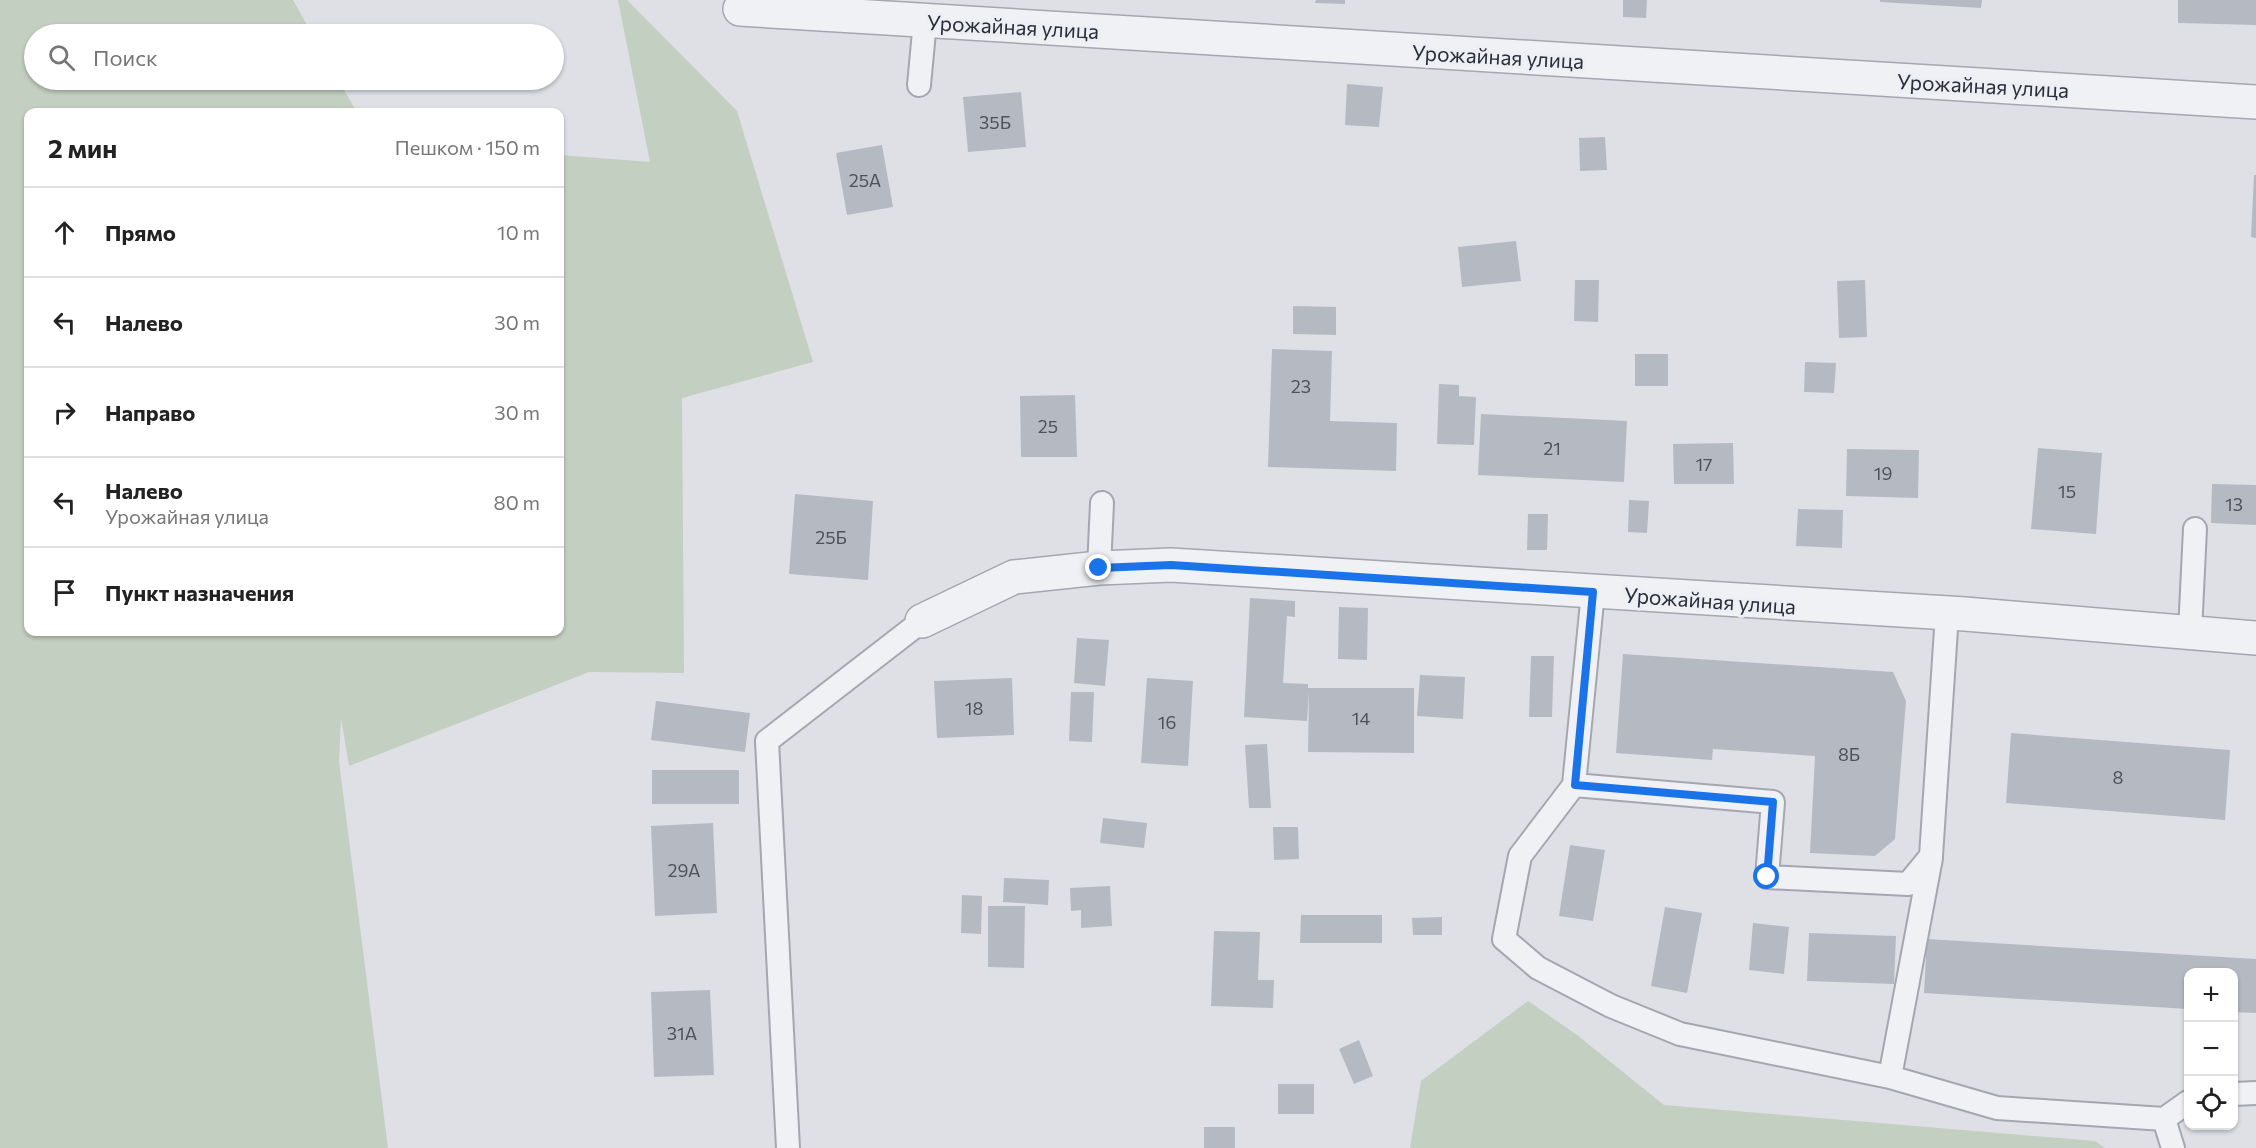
<!DOCTYPE html>
<html lang="ru">
<head>
<meta charset="utf-8">
<style>
	:root { --surface:#fff; --page:#f2f2f2; --text:#222; --muted:#767676; --line:#e0e0e0 }
	body { margin:0; font-family:Commissioner,sans-serif; background:var(--page); color:var(--text) }
	.controls { position:absolute; right:18px; bottom:18px; display:grid; overflow:hidden; border-radius:12px; box-shadow:0 2px 4px #0004 }
	.controls button { width:54px; height:54px; display:grid; place-items:center; padding:0; border:0; border-bottom:2px solid var(--line); background:var(--surface); color:var(--text); font:30px sans-serif }
	.stop { position:absolute; width:18px; height:18px; margin:-14px; border:4px solid #1a73e8; border-radius:50%; background:#fff }
	.stop.end { background:#1a73e8; border-color:#fff; box-shadow:0 2px 6px #0008 }
	.list { margin:0; padding:0; list-style:none }
	h2 { display:flex; justify-content:space-between; align-items:center; height:78px; margin:0; padding:0 24px; font-size:26px }
	h2 small { font-size:20px; font-weight:400; color:var(--muted) }
	.list li { display:grid; grid-template-columns:39px 1fr auto; gap:18px; align-items:center; box-sizing:border-box; height:90px; padding:0 24px; border-top:2px solid var(--line) }
	.list b { display:block; font-size:22px; white-space:nowrap }
	.list p { margin:0; font-size:20px; white-space:nowrap; color:var(--muted) }
	.list em { font-size:20px; font-style:normal; color:var(--muted) }
	.icon { flex:none; width:33px; height:33px; fill:none; stroke:currentColor; stroke-width:2; stroke-linecap:round; stroke-linejoin:round }
	.map { position:relative; flex:none; width:2256px; height:1148px; overflow:hidden }
	.search { position:absolute; background:var(--surface); box-shadow:0 2px 4px #0004; left:24px; top:24px; width:540px; height:66px; display:flex; align-items:center; gap:15px; box-sizing:border-box; padding:0 21px; border-radius:33px; color:var(--muted); font-size:22px }
	.panel { position:absolute; background:var(--surface); box-shadow:0 2px 4px #0004; left:24px; top:108px; width:540px; height:528px; border-radius:12px }
	.map>svg:first-child { display:block }
</style>
</head>
<body>
<div class="map">
<svg width="2256" height="1148" viewBox="0 0 2256 1148">
	<rect width="100%" height="100%" fill="#dee0e6"/>
	<path fill="#c3cfc0" d="M 0,0 L 293,0 L 312,34 L 34,34 L 34,80 L 338,80 L 357,112 L 28,112 L 28,632 L 560,632 L 560,155 L 650,162 L 618,0 L 627,0 L 737,111 L 813,362 L 682,398 L 684,673 L 589,672 L 349,766 L 341,718 L 339,761 L 388,1148 L 0,1148 Z
		M 1528,1001 L 1577,1035 L 1664,1105 L 2095,1141 L 2105,1148 L 1410,1148 L 1421,1081 Z"/>
	<path fill="#b5bac2" d="M 1316,0 L 1345,0 L 1345,4 L 1315,3 Z
		M 1623,0 L 1647,0 L 1646,18 L 1623,17 Z
		M 1880,0 L 1982,0 L 1981,8 L 1880,2 Z
		M 2178,0 L 2256,0 L 2256,25 L 2178,23 Z
		M 1347,84 L 1383,87 L 1379,127 L 1345,125 Z
		M 1021,92 L 1026,147 L 968,152 L 963,97 Z
		M 1605,137 L 1607,170 L 1580,171 L 1579,138 Z
		M 882,145 L 893,207 L 847,215 L 836,153 Z
		M 2254,175 L 2256,175 L 2256,238 L 2251,237 Z
		M 1516,241 L 1521,281 L 1462,287 L 1458,247 Z
		M 1575,280 L 1599,280 L 1598,322 L 1574,321 Z
		M 1865,280 L 1867,337 L 1839,338 L 1837,281 Z
		M 1293,306 L 1336,307 L 1336,335 L 1293,334 Z
		M 1272,349 L 1332,351 L 1330,421 L 1397,423 L 1396,471 L 1268,467 Z
		M 1635,354 L 1668,354 L 1668,386 L 1635,386 Z
		M 1805,362 L 1836,363 L 1834,393 L 1804,392 Z
		M 1439,384 L 1459,385 L 1459,396 L 1476,397 L 1474,445 L 1437,444 Z
		M 1075,395 L 1077,457 L 1021,457 L 1020,396 Z
		M 1481,414 L 1627,421 L 1624,482 L 1478,475 Z
		M 1733,443 L 1734,484 L 1674,484 L 1673,444 Z
		M 2038,448 L 2102,453 L 2096,534 L 2031,529 Z
		M 1847,449 L 1919,450 L 1918,498 L 1846,496 Z
		M 2212,484 L 2256,485 L 2256,525 L 2211,523 Z
		M 795,494 L 873,501 L 868,580 L 789,574 Z
		M 1629,500 L 1649,501 L 1647,533 L 1628,532 Z
		M 1798,509 L 1843,510 L 1842,548 L 1796,546 Z
		M 1528,514 L 1548,514 L 1547,550 L 1527,550 Z
		M 1250,598 L 1295,601 L 1295,617 L 1287,616 L 1283,683 L 1308,684 L 1308,688 L 1414,688 L 1414,753 L 1308,752 L 1309,692 L 1307,721 L 1244,717 Z
		M 1339,607 L 1368,608 L 1367,660 L 1338,659 Z
		M 1077,638 L 1109,640 L 1105,686 L 1074,683 Z
		M 1623,654 L 1893,672 L 1906,701 L 1895,839 L 1875,856 L 1810,853 L 1815,756 L 1713,749 L 1712,760 L 1616,753 Z
		M 1531,656 L 1554,656 L 1552,717 L 1529,717 Z
		M 1420,675 L 1465,677 L 1463,719 L 1417,716 Z
		M 1012,678 L 1014,735 L 937,738 L 934,681 Z
		M 1147,678 L 1193,681 L 1188,766 L 1141,763 Z
		M 1071,692 L 1094,692 L 1092,742 L 1069,741 Z
		M 656,701 L 750,713 L 745,752 L 651,740 Z
		M 2011,733 L 2230,750 L 2225,820 L 2006,803 Z
		M 1267,744 L 1271,808 L 1249,808 L 1245,745 Z
		M 652,770 L 739,770 L 739,804 L 652,804 Z
		M 1103,818 L 1147,823 L 1144,848 L 1100,843 Z
		M 713,823 L 717,913 L 655,916 L 651,826 Z
		M 1273,827 L 1298,827 L 1299,859 L 1274,860 Z
		M 1570,845 L 1605,850 L 1593,921 L 1559,916 Z
		M 1004,878 L 1049,880 L 1048,905 L 1003,902 Z
		M 1110,886 L 1112,926 L 1081,928 L 1081,910 L 1071,911 L 1070,888 Z
		M 962,895 L 982,896 L 981,934 L 961,933 Z
		M 988,906 L 1025,906 L 1024,968 L 988,967 Z
		M 1665,907 L 1702,913 L 1687,993 L 1651,986 Z
		M 1301,915 L 1382,915 L 1382,943 L 1300,943 Z
		M 1442,917 L 1442,935 L 1413,935 L 1412,918 Z
		M 1753,923 L 1789,927 L 1784,974 L 1749,970 Z
		M 1214,931 L 1260,932 L 1258,980 L 1274,980 L 1273,1008 L 1211,1006 Z
		M 1809,933 L 1896,936 L 1894,984 L 1807,981 Z
		M 1927,939 L 2256,959 L 2256,1013 L 2234,1012 L 2234,972 L 2188,972 L 2188,1009 L 1924,993 Z
		M 710,990 L 714,1075 L 654,1077 L 651,992 Z
		M 1359,1040 L 1373,1076 L 1354,1084 L 1339,1049 Z
		M 1278,1084 L 1314,1084 L 1314,1114 L 1278,1114 Z
		M 1204,1127 L 1235,1127 L 1235,1148 L 1204,1148 Z"/>
	<g fill="none" stroke-linecap="round" stroke-linejoin="round">
		<defs>
			<path id="service" d="M 919,85 L 925,21
				M 1099,568 L 1102,503
				M 1593,592 L 1574,785 L 1520,856 L 1504,939 L 1538,968 L 1611,1006 L 1680,1034 L 1890,1077 L 1997,1108 L 2164,1119 L 2173,1148
				M 2190,632 L 2195,529
				M 1574,785 L 1773,802 L 1767,877 L 1908,884 L 1931,856 L 1947,614
				M 1890,1077 L 1931,858
				M 2234,1094 L 2256,1093
				M 2164,1119 L 2188,1102
				M 788,1148 L 767,741 L 922,621"/>
			<path id="minor" d="M 740,9 L 2256,102
				M 922,621 L 1014,577 L 1099,568 L 1171,565 L 1965,614 L 2256,638"/>
		</defs>
		<use href="#service" stroke="#a4a7af" stroke-width="26"/>
		<use href="#minor" stroke="#a4a7af" stroke-width="36"/>
		<use href="#service" stroke="#f0f1f4" stroke-width="22"/>
		<use href="#minor" stroke="#f0f1f4" stroke-width="33"/>
	</g>
	<g fill="none" stroke-linecap="round" stroke-linejoin="round">
		<path stroke="#1a73e8" stroke-width="8" d="M 1099,568 L 1171,565 L 1593,592 L 1575,785 L 1773,802 L 1767,877"/>
	</g>
	<g text-anchor="middle" dominant-baseline="central" stroke-width="6" stroke-linejoin="round" paint-order="stroke">
		<g font-size="18" fill="#4c515d">
			<text x="995" y="122">35Б</text>
			<text x="865" y="180">25А</text>
			<text x="1301" y="386">23</text>
			<text x="1048" y="426">25</text>
			<text x="1552" y="448">21</text>
			<text x="1704" y="464">17</text>
			<text x="1883" y="473">19</text>
			<text x="2067" y="491">15</text>
			<text x="2234" y="504">13</text>
			<text x="831" y="537">25Б</text>
			<text x="974" y="708">18</text>
			<text x="1361" y="718">14</text>
			<text x="1167" y="722">16</text>
			<text x="1849" y="754">8Б</text>
			<text x="2118" y="777">8</text>
			<text x="684" y="870">29А</text>
			<text x="682" y="1033">31А</text>
		</g>
		<g font-size="21" fill="#292e3b" stroke="#edeff4">
			<text transform="translate(1013 26) rotate(3)">Урожайная улица</text>
			<text transform="translate(1498 56) rotate(3)">Урожайная улица</text>
			<text transform="translate(1983 85) rotate(3)">Урожайная улица</text>
			<text transform="translate(1710 600) rotate(4)">Урожайная улица</text>
		</g>
	</g>
</svg>
<div class="controls">
<button>+</button>
<button>−</button>
<button><svg class="icon" aria-label="locate" viewBox="0 0 24 24"><circle cx="12" cy="12" r="6"/><path d="M12 2v4M12 18v4M2 12h4M18 12h4"/></svg></button>
</div>
<div class="stop" style="left:1767px;top:877px"></div>
<div class="stop end" style="left:1099px;top:568px"></div>
<div class="search"><svg class="icon" aria-label="search" viewBox="0 0 24 24"><circle cx="10" cy="10" r="6"/><path d="M15 15l6 6"/></svg>Поиск</div>
<section class="panel">
<h2>2 мин<small>Пешком · 150 m</small></h2>
<ul class="list">
<li><svg class="icon" aria-label="ahead" viewBox="0 0 24 24"><path d="M12 20V5M6 11l6-6 6 6"/></svg><div><b>Прямо</b></div><em>10 m</em></li>
<li><svg class="icon" aria-label="left" viewBox="0 0 24 24"><path d="M17 20v-9H6M10 6l-5 5 5 5"/></svg><div><b>Налево</b></div><em>30 m</em></li>
<li><svg class="icon" aria-label="right" viewBox="0 0 24 24"><path d="M7 20v-9h11M14 6l5 5-5 5"/></svg><div><b>Направо</b></div><em>30 m</em></li>
<li><svg class="icon" aria-label="left" viewBox="0 0 24 24"><path d="M17 20v-9H6M10 6l-5 5 5 5"/></svg><div><b>Налево</b><p>Урожайная улица</p></div><em>80 m</em></li>
<li><svg class="icon" aria-label="arrive" viewBox="0 0 24 24"><path d="M6 21V4h12l-3 4 3 4H6"/></svg><div><b>Пункт назначения</b></div></li>
</ul>
</section>
</div>
</body>
</html>
